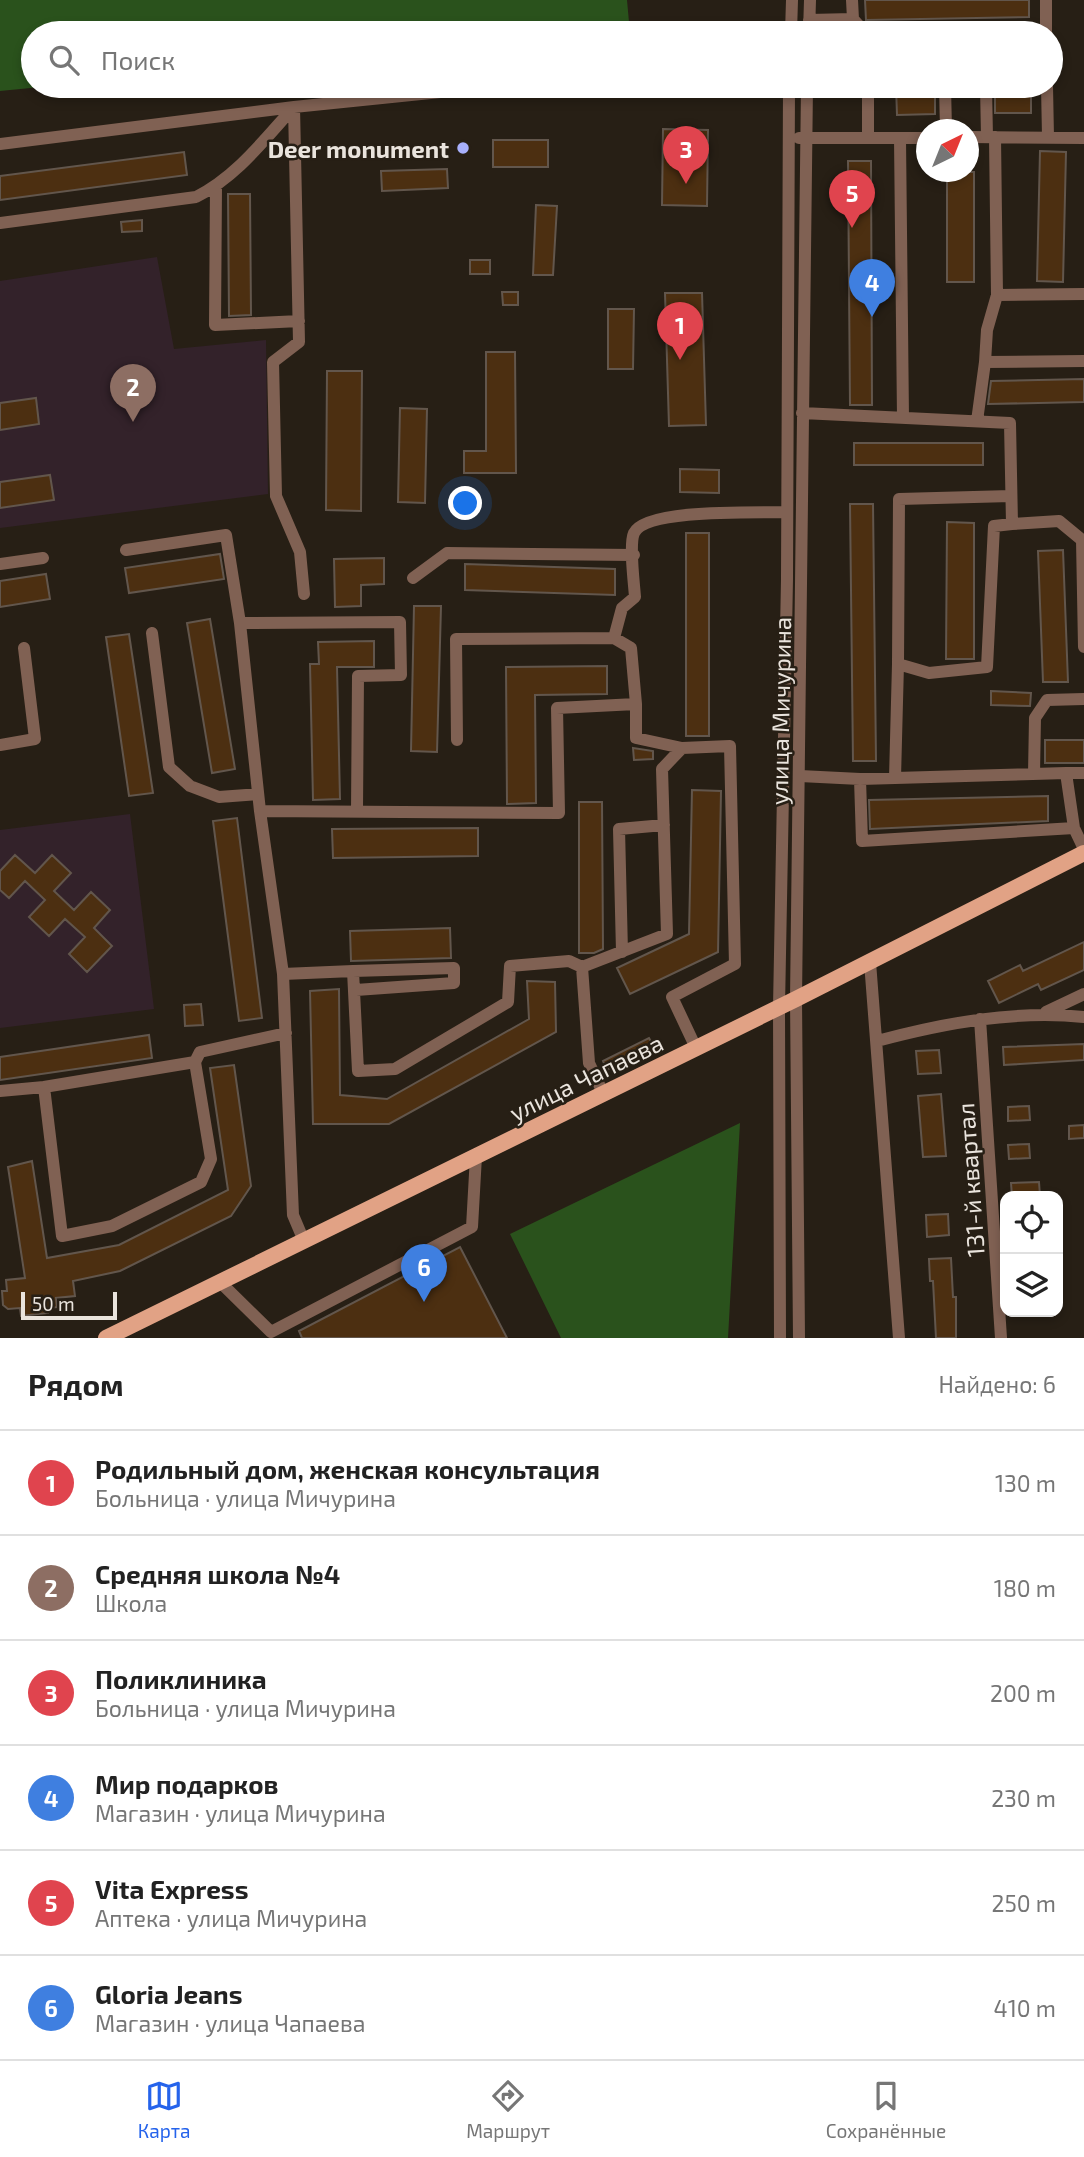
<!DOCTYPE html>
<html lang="ru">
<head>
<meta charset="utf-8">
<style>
	:root { --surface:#fff; --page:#f2f2f2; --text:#222; --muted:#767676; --line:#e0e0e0; --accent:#2563eb }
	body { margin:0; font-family:"Exo 2",sans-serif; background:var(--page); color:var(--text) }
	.controls { position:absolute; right:21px; bottom:21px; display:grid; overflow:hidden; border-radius:14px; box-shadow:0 4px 10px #0003 }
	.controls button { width:63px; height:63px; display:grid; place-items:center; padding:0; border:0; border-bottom:2px solid var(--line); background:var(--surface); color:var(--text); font:35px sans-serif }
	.compass { position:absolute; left:916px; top:119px; width:63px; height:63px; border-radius:50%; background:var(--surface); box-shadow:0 4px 10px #0003; rotate:43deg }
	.scale { position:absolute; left:21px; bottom:18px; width:96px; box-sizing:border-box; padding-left:7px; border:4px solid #eae4dd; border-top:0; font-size:19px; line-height:24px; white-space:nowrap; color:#eae4dd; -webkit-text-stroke:5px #271f15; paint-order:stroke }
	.you { position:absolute; left:466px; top:504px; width:24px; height:24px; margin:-18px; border:5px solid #fff; border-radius:50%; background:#1a73e8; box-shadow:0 0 0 10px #1a73e833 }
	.badge { display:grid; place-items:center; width:46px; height:46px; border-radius:50%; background:var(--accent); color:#fff; font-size:23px; font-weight:700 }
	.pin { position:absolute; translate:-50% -58px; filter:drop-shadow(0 2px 4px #0008) }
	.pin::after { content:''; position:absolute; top:37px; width:24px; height:21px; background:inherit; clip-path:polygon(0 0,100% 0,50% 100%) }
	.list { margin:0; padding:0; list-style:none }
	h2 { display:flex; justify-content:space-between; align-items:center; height:91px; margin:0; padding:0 28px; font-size:30px }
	h2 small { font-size:23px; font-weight:400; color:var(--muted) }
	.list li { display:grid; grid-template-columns:46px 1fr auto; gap:21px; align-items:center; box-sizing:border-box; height:105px; padding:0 28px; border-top:2px solid var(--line) }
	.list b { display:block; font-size:26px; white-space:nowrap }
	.list p { margin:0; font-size:23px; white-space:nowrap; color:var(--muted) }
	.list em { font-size:23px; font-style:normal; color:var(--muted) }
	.icon { flex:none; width:38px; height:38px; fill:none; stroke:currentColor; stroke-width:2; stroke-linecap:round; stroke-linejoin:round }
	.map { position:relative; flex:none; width:1084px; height:1338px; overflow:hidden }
	.search { position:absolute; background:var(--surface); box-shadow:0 4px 10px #0003; left:21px; right:21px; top:21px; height:77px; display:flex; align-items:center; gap:18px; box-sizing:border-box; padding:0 24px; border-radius:38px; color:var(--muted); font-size:26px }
	.sheet { height:721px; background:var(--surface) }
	nav { display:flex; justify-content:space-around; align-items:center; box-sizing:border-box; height:98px; border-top:2px solid var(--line); background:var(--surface); font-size:19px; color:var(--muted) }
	nav a { display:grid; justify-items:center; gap:4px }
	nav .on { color:var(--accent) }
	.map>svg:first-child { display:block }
</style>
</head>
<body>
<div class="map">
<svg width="1084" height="1338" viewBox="0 0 1084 1338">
	<rect width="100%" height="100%" fill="#271f15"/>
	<path fill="#33222a" d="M 157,257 L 174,349 L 266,340 L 268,494 L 0,528 L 0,281 Z
		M 130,814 L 154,1009 L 0,1028 L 0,830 Z"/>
	<path fill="#2a521c" d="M 0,0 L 627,0 L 630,33 L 33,33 L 33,86 L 51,86 L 0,91 Z
		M 740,1123 L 728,1338 L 561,1338 L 510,1234 Z"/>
	<path fill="#4c2f11" stroke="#62564c" stroke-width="2" d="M 865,0 L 1029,0 L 1029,17 L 866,20 Z
		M 896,86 L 935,86 L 935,114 L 897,115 Z
		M 995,86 L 1031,86 L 1031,113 L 995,113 Z
		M 663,129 L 708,130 L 707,206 L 662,205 Z
		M 493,140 L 548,140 L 548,167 L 493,167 Z
		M 1040,151 L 1066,152 L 1063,282 L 1037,281 Z
		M 184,152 L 187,175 L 0,200 L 0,176 Z
		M 848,161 L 871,161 L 872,405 L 850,405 Z
		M 447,169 L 448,188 L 382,191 L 381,171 Z
		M 947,172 L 974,172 L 974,282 L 947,282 Z
		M 228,194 L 250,194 L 251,315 L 229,316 Z
		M 536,205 L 557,206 L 553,275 L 533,275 Z
		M 142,220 L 142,231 L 122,232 L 121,222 Z
		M 470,260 L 490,260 L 490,274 L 470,274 Z
		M 502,292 L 518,292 L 518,305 L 503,305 Z
		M 665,293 L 702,293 L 706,425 L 669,426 Z
		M 608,309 L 634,309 L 633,369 L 608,369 Z
		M 486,352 L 515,352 L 516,473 L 464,473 L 464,451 L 486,451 Z
		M 327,371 L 362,371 L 361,511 L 326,510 Z
		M 1084,379 L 1084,402 L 988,404 L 991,381 Z
		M 36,398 L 39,424 L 0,430 L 0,403 Z
		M 400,408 L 427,409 L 425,503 L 398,502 Z
		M 854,443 L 983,443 L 983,465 L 854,465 Z
		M 680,469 L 719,470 L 719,493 L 680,492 Z
		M 50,475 L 54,500 L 0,508 L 0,482 Z
		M 850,504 L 873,504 L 876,761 L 853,761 Z
		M 947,522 L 974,523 L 974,659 L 946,659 Z
		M 686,533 L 709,533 L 709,736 L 686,736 Z
		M 1063,550 L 1068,682 L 1043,682 L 1038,551 Z
		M 220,554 L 224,579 L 129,593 L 125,568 Z
		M 384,558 L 384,584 L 361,585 L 361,606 L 335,607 L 334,559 Z
		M 465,564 L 615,569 L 615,595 L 465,590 Z
		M 46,574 L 50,599 L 0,607 L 0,581 Z
		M 414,606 L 441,606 L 437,752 L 411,751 Z
		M 210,619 L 235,769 L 212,773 L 187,623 Z
		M 129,634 L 153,793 L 129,796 L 106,637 Z
		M 374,641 L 374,667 L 337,667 L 340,799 L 313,800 L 310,664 L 319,664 L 318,642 Z
		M 607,666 L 607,694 L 535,695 L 536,803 L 507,804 L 506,667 Z
		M 991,691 L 1031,693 L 1030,706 L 991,705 Z
		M 1045,740 L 1084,740 L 1084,763 L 1045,763 Z
		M 633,748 L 653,751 L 653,759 L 634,760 Z
		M 692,790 L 721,791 L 718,952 L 630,994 L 617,968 L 689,934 Z
		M 1048,796 L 1048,821 L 870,829 L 869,800 Z
		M 579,802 L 602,802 L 603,949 L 594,953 L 579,953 Z
		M 237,818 L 262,1018 L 239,1021 L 213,821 Z
		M 478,828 L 478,856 L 333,858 L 332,829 Z
		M 15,855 L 35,873 L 52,855 L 71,873 L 54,891 L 74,910 L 91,892 L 110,910 L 94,928 L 112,946 L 87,972 L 69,954 L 85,937 L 65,919 L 49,936 L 29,917 L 45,900 L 25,881 L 9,898 L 0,890 L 0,871 Z
		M 450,928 L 451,958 L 351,961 L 350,931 Z
		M 1084,942 L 1084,970 L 1041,990 L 1038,984 L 999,1003 L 988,981 L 1020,965 L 1023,971 Z
		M 527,981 L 555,982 L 556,1032 L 389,1124 L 313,1124 L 310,991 L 339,989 L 340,1095 L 387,1099 L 529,1019 Z
		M 201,1004 L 203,1025 L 185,1026 L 184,1005 Z
		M 149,1035 L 152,1058 L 0,1080 L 0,1057 Z
		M 649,1038 L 654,1047 L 607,1070 L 603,1061 Z
		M 1084,1044 L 1084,1060 L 1004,1065 L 1003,1047 Z
		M 939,1050 L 941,1073 L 918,1074 L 916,1051 Z
		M 234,1065 L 251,1186 L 231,1216 L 120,1271 L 73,1281 L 75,1296 L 56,1298 L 57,1307 L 47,1308 L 48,1313 L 21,1316 L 20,1308 L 8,1309 L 3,1305 L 2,1291 L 7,1291 L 6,1280 L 25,1278 L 8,1167 L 32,1161 L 47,1258 L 119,1245 L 228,1190 L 210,1068 Z
		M 941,1094 L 946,1156 L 923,1157 L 918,1096 Z
		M 1029,1106 L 1030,1120 L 1008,1121 L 1008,1107 Z
		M 1084,1125 L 1084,1138 L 1069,1139 L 1069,1126 Z
		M 1029,1144 L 1030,1158 L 1009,1159 L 1008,1145 Z
		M 1039,1182 L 1040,1196 L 1012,1196 L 1011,1183 Z
		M 948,1214 L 949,1235 L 927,1237 L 926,1215 Z
		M 460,1247 L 507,1338 L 302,1338 L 299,1331 Z
		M 951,1258 L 953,1297 L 956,1297 L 956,1338 L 936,1338 L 933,1281 L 930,1281 L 929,1259 Z"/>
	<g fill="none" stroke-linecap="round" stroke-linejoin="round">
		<path stroke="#806153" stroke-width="12" d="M 852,0 L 853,19 L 863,30 L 874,33
			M 1046,0 L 1046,33
			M 809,20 L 853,19
			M 791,33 L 792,0
			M 809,33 L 810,0
			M 890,33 L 1046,31
			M 868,86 L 868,138
			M 945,86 L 946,130
			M 986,86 L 987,137
			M 1047,86 L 1048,137
			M 294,107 L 299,342 L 273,362 L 276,496 L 300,552 L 304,594
			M 968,137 L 1084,138
			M 799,138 L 926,138
			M 900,138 L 903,418
			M 0,144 L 294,107 L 499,86
			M 216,187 L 215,325 L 299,321
			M 0,223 L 196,197 C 236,177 264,140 294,107
			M 997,295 L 1084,294
			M 985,362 L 987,330 L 997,295 L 995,137
			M 802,413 L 1010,423 L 1012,524 L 1059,521 L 1082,540 L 1084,647
			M 977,421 L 985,362 L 1084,361
			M 1011,496 L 899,499 L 898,664 L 929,673 L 987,667 L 994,526 L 1012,524
			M 126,550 L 226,535 L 240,623
			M 0,564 L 43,558
			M 413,578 L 447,553 L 634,555
			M 152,633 L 169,767 L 190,786 L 219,797 L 258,794
			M 614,638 L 622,608 L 635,597 C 634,583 629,544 634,533 C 646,508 759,513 787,512
			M 457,740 L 456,639 L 614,638 L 631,648 L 636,704
			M 0,745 L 35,739 L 24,648
			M 1084,773 L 1066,773 L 1074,828 L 1084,849
			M 1034,774 L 1035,718 L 1047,700 L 1084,699
			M 800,776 L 860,779 L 862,841 L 1074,828
			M 895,778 L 898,664
			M 860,779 L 1066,773
			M 260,811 L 240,623 L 400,622 L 401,675 L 358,676 L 357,811
			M 622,952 L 619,829 L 664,825
			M 870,962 L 899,1338
			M 353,971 L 454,968 L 454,983 L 356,990
			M 283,974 L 260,811 L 559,813 L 557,708 L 636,704 L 636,738 L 682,748
			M 1046,1012 L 1084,994
			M 980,1019 L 1001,1338
			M 877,1041 C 945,1023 1014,1010 1084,1017
			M 44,1087 L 195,1062
			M 0,1091 L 44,1087 L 62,1236 L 112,1226 L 201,1182 L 211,1159 L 195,1062 L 200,1052 L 286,1033
			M 603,1093 L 589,1063 L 582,967 L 667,934 L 662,769 L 682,748 L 730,746 L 735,964 L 672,997 L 696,1048
			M 304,1241 L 293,1215 L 283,974 L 353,971 L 358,1071 L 395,1069 L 508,1002 L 510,966 L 569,961 L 582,967
			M 220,1282 L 271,1332 L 472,1227 L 476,1156
			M 780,1338 L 779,1007 L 787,579 L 789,86
			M 799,1338 L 796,999 L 807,86"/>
		<path stroke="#e1a285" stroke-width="16" d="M 106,1338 L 796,999 L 1084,853"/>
	</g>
	<circle fill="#a8b0fc" stroke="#271f15" stroke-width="2.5" cx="463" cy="148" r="7"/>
	<g text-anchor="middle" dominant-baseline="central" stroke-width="5" stroke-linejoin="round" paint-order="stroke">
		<g font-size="24" font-weight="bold" fill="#eae4dd" stroke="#271f15" text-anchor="end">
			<text x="449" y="148">Deer monument</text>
		</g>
		<g font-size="24" fill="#eae4dd" stroke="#271f15">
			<text transform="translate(780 711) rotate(-89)">улица Мичурина</text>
			<text transform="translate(586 1077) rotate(-26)">улица Чапаева</text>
			<text transform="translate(970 1180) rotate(-94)">131-й квартал</text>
		</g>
	</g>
</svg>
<div class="controls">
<button><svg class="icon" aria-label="locate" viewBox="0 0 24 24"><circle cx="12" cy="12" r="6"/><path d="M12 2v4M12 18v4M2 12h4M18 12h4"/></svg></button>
<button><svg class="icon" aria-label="layers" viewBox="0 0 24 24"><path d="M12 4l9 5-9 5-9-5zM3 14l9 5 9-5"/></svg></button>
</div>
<svg class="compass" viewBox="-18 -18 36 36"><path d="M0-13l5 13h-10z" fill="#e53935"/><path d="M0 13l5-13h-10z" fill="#767676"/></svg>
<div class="scale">50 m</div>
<div class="you"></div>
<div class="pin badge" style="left:680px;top:360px;background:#e0444e">1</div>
<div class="pin badge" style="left:133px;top:422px;background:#8d6e63">2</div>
<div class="pin badge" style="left:686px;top:184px;background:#e0444e">3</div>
<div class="pin badge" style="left:872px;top:317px;background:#3f7fe0">4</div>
<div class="pin badge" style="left:852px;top:228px;background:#e0444e">5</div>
<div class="pin badge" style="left:424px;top:1302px;background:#3f7fe0">6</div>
<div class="search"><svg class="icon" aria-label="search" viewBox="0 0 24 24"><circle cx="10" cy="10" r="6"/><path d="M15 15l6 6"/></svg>Поиск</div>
</div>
<section class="sheet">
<h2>Рядом<small>Найдено: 6</small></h2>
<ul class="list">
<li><span class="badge" style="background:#e0444e">1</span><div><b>Родильный дом, женская консультация</b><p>Больница · улица Мичурина</p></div><em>130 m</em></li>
<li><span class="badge" style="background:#8d6e63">2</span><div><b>Средняя школа №4</b><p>Школа</p></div><em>180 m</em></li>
<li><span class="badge" style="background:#e0444e">3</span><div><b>Поликлиника</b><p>Больница · улица Мичурина</p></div><em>200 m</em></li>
<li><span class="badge" style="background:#3f7fe0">4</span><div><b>Мир подарков</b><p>Магазин · улица Мичурина</p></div><em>230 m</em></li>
<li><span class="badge" style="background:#e0444e">5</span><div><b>Vita Express</b><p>Аптека · улица Мичурина</p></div><em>250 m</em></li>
<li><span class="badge" style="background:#3f7fe0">6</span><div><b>Gloria Jeans</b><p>Магазин · улица Чапаева</p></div><em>410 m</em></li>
</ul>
</section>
<nav>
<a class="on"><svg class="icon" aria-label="map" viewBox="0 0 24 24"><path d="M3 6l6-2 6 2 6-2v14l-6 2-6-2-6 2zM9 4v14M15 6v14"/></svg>Карта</a>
<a><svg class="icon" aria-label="directions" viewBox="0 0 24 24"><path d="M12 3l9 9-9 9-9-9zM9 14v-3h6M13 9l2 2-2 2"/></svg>Маршрут</a>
<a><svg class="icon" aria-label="saved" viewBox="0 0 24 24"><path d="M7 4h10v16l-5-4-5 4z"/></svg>Сохранённые</a>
</nav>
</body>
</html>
